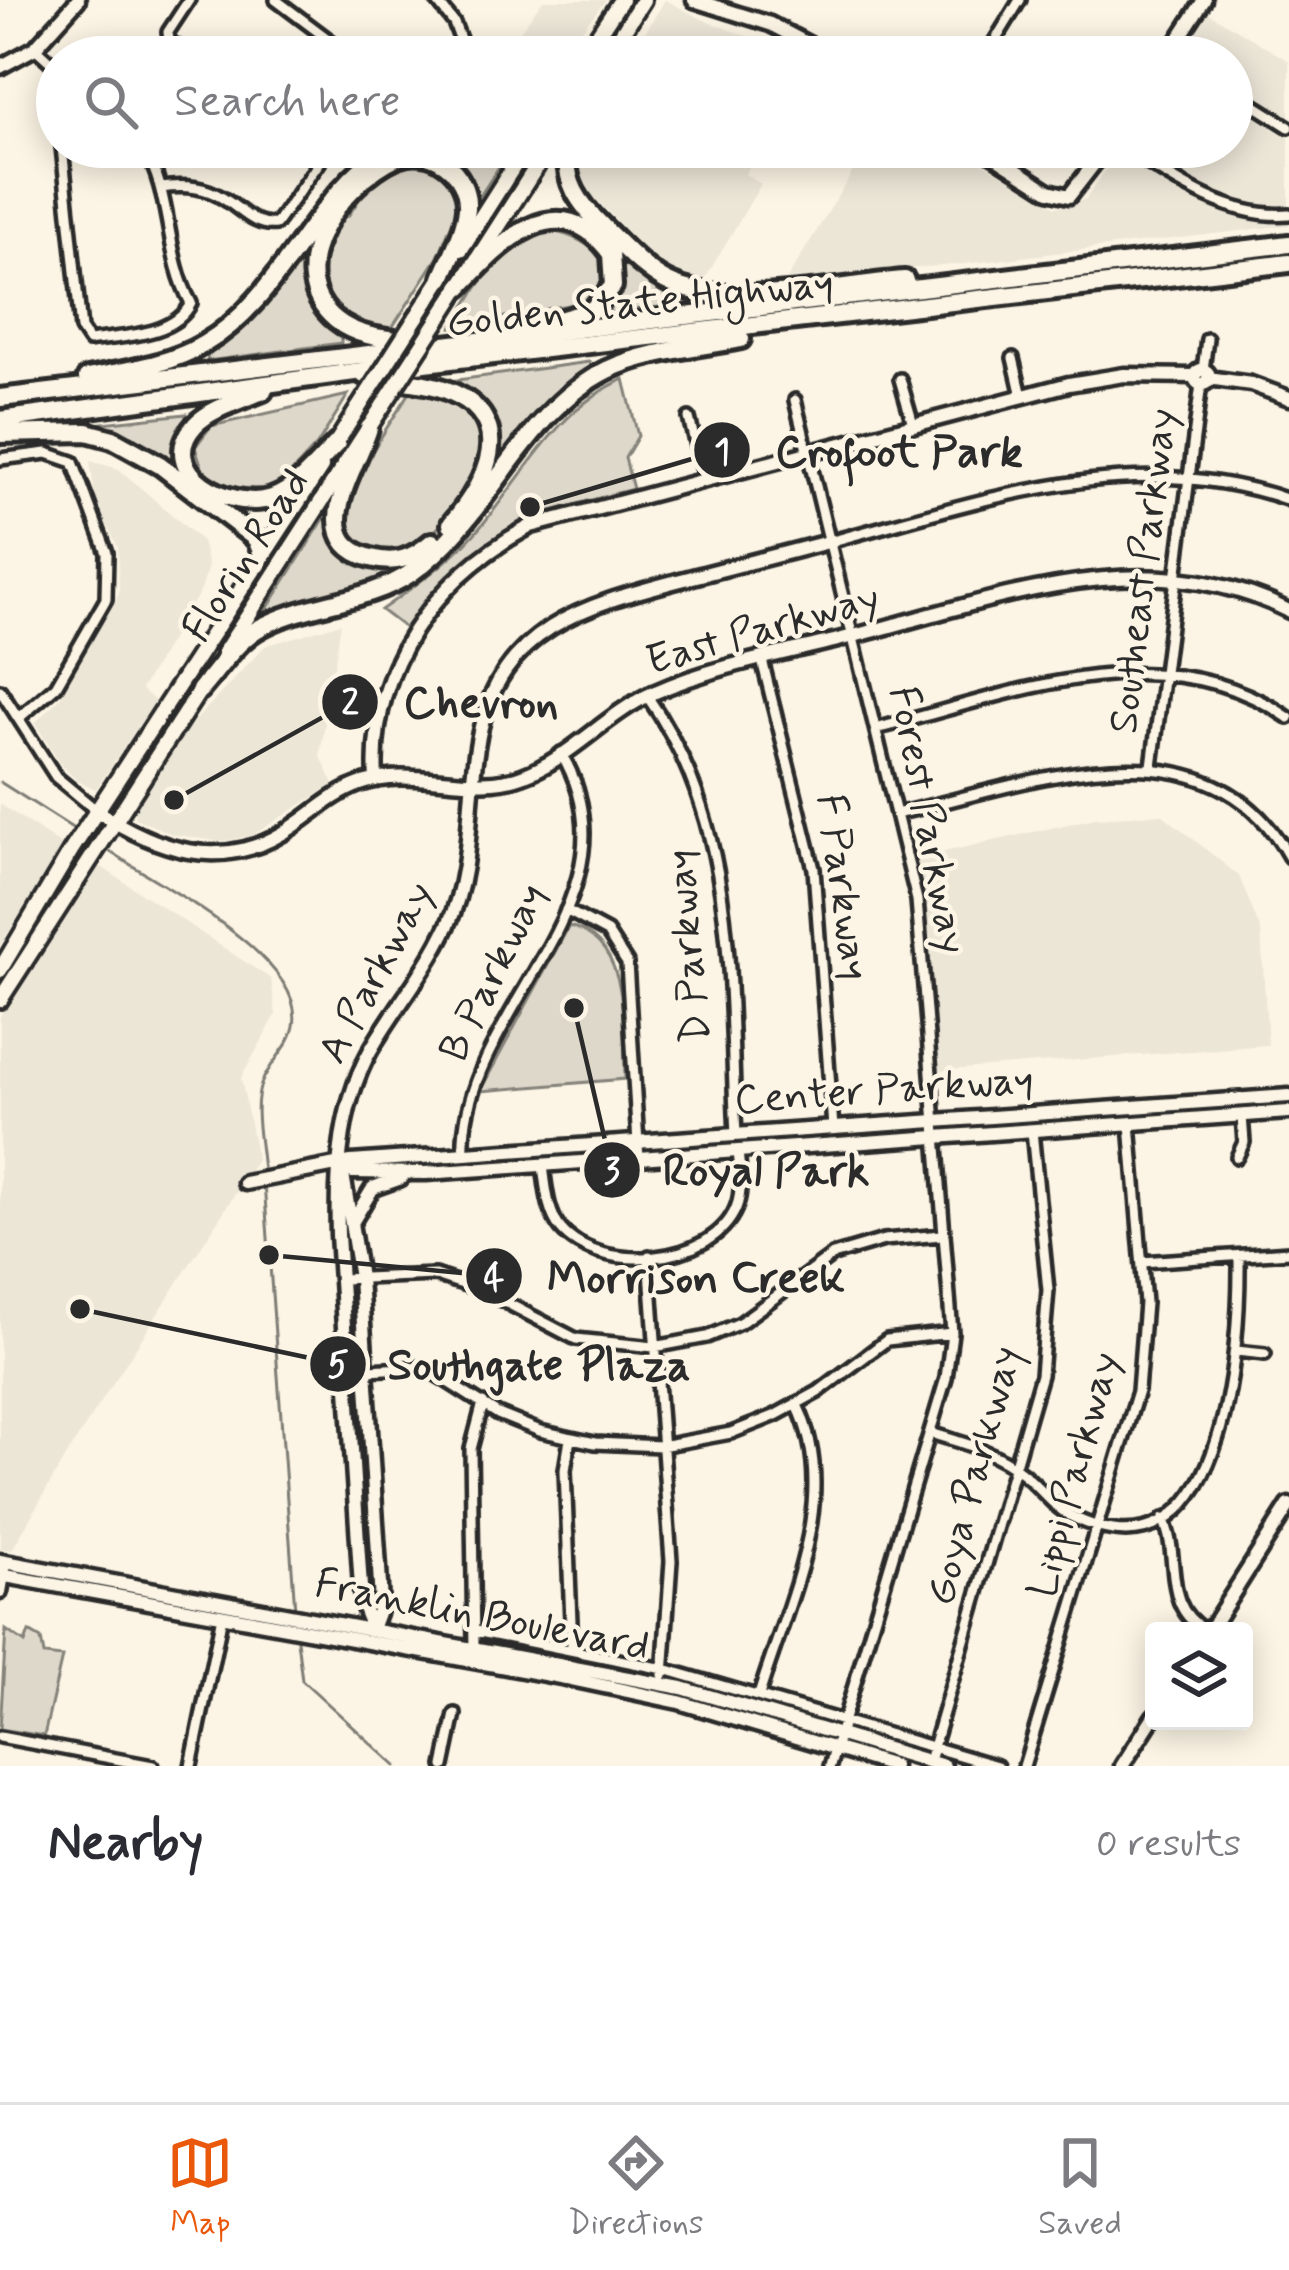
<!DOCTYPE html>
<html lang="en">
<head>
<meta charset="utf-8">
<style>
	:root { --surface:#fff; --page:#f2f2f3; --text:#2b2b33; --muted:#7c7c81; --line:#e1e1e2; --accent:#ea580c }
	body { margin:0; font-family:Mynerve,sans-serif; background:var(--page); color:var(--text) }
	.controls { position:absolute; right:36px; bottom:36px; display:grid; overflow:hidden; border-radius:12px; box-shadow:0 6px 30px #0003 }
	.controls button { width:108px; height:108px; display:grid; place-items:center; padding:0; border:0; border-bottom:3px solid var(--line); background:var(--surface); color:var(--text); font:60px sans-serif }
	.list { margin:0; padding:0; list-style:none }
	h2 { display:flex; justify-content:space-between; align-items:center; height:156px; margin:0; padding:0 48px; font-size:51px }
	h2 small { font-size:39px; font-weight:400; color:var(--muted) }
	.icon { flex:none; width:66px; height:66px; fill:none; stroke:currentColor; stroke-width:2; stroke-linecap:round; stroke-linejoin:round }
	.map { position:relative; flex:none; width:1289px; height:1766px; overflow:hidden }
	.search { position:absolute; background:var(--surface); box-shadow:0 6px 30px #0003; left:36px; right:36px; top:36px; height:132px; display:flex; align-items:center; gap:30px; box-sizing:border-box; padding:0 42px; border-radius:66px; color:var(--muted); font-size:45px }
	.sheet { height:336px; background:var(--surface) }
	nav { display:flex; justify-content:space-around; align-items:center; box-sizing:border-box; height:168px; border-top:3px solid var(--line); background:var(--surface); font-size:33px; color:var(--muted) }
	nav a { display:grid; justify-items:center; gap:6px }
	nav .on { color:var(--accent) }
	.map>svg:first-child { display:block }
</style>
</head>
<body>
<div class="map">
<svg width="1289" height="1766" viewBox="0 0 1289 1766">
	<rect width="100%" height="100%" fill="#fcf5e5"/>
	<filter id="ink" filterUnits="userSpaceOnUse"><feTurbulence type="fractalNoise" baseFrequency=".00833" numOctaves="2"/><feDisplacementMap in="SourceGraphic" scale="24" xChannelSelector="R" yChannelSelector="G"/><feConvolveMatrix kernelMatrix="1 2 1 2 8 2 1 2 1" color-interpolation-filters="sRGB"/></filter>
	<g filter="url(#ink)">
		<path fill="#ece6d7" d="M 543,0 L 606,0 L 559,57 L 537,57 L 521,30 Z
			M 665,0 L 708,22 L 805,57 L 630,57 Z
			M 1209,13 L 1289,61 L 1289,225 L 964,264 L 787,279 L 868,147 L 956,147 L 1056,207 L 1086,199 L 1121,147 L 1232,147 L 1232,57 L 1180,57 Z
			M 581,147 L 761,147 L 745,174 L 761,184 L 702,284 L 691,282 L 656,261 L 588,191 L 580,169 Z
			M 90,461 L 119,469 L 202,541 L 208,566 L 201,590 L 141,689 L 155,701 L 96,789 L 77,781 L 59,762 L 35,723 L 60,698 L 119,593 L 118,547 L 96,504 Z
			M 341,623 L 320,755 L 334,784 L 253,835 L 221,842 L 172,834 L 135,818 L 135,808 L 177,740 L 265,646 Z
			M 0,804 L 63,846 L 0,946 Z
			M 1162,814 L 1239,876 L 1261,931 L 1268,1045 L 937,1071 L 917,858 L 1095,818 Z
			M 97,864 L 271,979 L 276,1015 L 241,1078 L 257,1160 L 64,1459 L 12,1550 L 0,1549 L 0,1016 Z"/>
		<path fill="#ded8ca" stroke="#84827a" stroke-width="3" d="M 407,147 L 512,147 L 478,199 L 467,180 Z
			M 402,163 L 420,163 L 446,174 L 459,205 L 438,257 L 390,331 C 310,328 308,274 339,217 L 348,216 L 367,188 Z
			M 541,231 C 583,230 636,271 586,303 C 578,301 474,324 452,327 C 477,287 496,250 541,231 Z
			M 297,253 L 302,256 C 299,291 310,317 341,336 L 341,343 L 208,361 L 206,350 Z
			M 624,256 L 685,295 L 687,304 L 609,313 L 617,259 Z
			M 589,362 L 592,370 L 549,404 L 501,468 L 496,465 L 497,448 L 477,400 L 457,380 Z
			M 624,379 L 638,436 L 625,458 L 633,489 C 508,521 491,531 406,629 L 381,610 C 417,584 454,559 482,525 C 526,472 559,407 624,379 Z
			M 411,391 C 577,396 400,634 345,524 C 353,473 383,434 411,391 Z
			M 348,395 L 317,445 L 276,489 L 231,488 L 204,473 L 195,447 L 211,426 Z
			M 186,414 L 180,466 L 174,469 L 139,444 L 102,430 L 102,423 Z
			M 324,519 L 333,523 L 336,534 L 398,572 L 267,621 L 262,617 Z
			M 569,926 C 632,941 623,1029 625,1079 L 480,1091 Z
			M 6,1630 L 25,1643 L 29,1632 L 41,1639 L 44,1655 L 62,1657 L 44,1736 L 0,1729 Z"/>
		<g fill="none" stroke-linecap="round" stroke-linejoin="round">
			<path stroke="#7d7b74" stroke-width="3" d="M 0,782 L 74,829
				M 109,851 C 159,885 307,958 294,1026 C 290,1047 270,1062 262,1082 C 251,1107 262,1147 263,1173
				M 264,1183 L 295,1610
				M 296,1632 L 302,1680 L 396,1766"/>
			<defs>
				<path id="street" d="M 189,0 L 168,32 L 169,41 L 193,57
					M 276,0 L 352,57
					M 436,0 L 454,23 L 467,57
					M 35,48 L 57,68
					M 985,57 L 1020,0
					M 1232,91 L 1289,127
					M 62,147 L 81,329 L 89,341 C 120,336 175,337 191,303 C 164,254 173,194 143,147
					M 1123,147 C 1172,179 1229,219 1289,214
					M 161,188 C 233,177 237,228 276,224 L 319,163 L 306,147
					M 1013,358 L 1022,396
					M 1203,370 L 1207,339
					M 900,379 L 913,424
					M 795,400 L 917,900 L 952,1333 L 946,1378 L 830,1766
					M 689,418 L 704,478
					M 0,459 L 47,453 L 73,462 L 107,553 L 106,599 L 56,686 L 20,717
					M 832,541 C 983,501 1134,445 1289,500
					M 762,660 L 814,869 L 833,1128
					M 0,690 L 56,777 L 97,811
					M 647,696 C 739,826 728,983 736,1135
					M 879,728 C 1014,694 1161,630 1289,718
					M 1152,766 L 1201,384
					M 900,813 C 1027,785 1207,709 1289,857
					M 566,910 L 607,932 L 627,963 L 639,1160
					M 464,1154 C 457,1015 649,901 561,753
					M 1237,1157 L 1244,1142 L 1242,1116
					M 543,1166 C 546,1186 547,1212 561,1229 C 599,1274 712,1266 736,1208 C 743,1191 740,1170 738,1152
					M 649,1256 L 671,1561 L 663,1675
					M 1142,1262 L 1289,1252
					M 341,1279 L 435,1275 L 484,1291 L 576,1339 L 654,1347 L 707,1337 L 740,1323 L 833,1255 L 884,1240 L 942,1235
					M 1236,1351 L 1265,1354
					M 348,1371 L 424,1367 L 498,1414 L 540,1431 L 595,1443 L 661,1446 L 731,1433 L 774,1416 L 818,1392 L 887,1340 L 952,1333
					M 930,1433 C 963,1443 995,1451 1022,1473 C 1039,1486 1052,1506 1071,1516 C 1226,1593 1240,1350 1239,1257
					M 570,1439 L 565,1470 L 572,1647
					M 1163,1519 C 1182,1559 1160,1605 1206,1631
					M 475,1631 L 664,1669 L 997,1766
					M 474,1647 L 471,1449 L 483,1403
					M 759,1695 C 787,1603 842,1498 797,1405
					M 0,1737 L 153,1766
					M 929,1761 L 1041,1375 L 1048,1290 L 1032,1131
					M 191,1766 L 222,1616
					M 444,1766 L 455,1714
					M 1024,1766 L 1138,1391 L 1145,1303 L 1130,1124"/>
				<path id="secondary" d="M 694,0 L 770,24 L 833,57
					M 1167,57 L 1204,0
					M 0,67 L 35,48 L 78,0
					M 980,147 L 1049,191 L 1069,196 L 1107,147
					M1195 377a7 7 0 1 1 14 0a7 7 0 1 1-14 0Z
					M 1208,378 L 1251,384 L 1289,398
					M 376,780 C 369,668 434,578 531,526 L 1069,384 L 1124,375 L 1195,376
					M 97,811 C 155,849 219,872 283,833 C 310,817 330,795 360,784 C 414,765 470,795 522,776 C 570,759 606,714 653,693 C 716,665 787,653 854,636 C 996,599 1148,539 1289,611
					M 342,1167 L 353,1172 L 426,1173 L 1289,1112
					M 342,1168 L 360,1278 L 379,1568 L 381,1605 L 372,1629
					M 245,1183 L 351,1162 L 1289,1096
					M 353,1221 L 373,1188 L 401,1178
					M 0,1561 L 682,1688 L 944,1766
					M 0,1575 L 566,1678 L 679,1702 L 893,1766
					M 0,1592 L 4,1569
					M 372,1628 L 362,1603 L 338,1235 C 336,1168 340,1098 376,1041 C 400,1002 429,966 448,925 C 475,866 466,798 479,736 C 501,626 587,605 681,580 C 732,567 782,554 832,541
					M 1209,1631 L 1289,1505
					M 1122,1766 L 1154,1716"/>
				<path id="primary" d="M 587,51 L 621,0
					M 607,57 L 643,0
					M 461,249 L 526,147
					M 441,316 L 549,147
					M 416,318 L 445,273
					M 333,448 L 359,407
					M 224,653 L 384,404
					M 0,970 L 72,849 L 321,467
					M 0,1000 L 205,682"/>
				<path id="highway" d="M 579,57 L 591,46
					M 568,147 C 563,182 579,203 603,227 C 623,246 642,268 666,281 C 723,311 840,285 905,280
					M 460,287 C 501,243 558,182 611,254 L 613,286 L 591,311 L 542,325
					M 416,342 C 389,339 358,338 336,320 C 276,270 343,181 397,157 C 431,143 469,172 467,208 C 465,231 451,256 442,278
					M 364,375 C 392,382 424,380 449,391 C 520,420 485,484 451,524
					M 87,378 C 127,370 169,365 204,344 C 283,298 312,196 390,147
					M 263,391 C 242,400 211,408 195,425 C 153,472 232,512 272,498 C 298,489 318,462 337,443
					M 0,398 L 1289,244
					M 0,420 L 399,366 L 1289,263
					M 369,428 C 358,466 304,540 371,558 C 396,565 413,558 432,542
					M 0,434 L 87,432 L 113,439 L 160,465 L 256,539 L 262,554 L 258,565
					M 200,690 C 217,671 234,644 256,630 C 303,602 365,604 411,573 C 489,518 521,413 607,370 C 649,350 697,348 741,339"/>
			</defs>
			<use href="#street" stroke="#2b2b2b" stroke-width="18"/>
			<use href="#secondary" stroke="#2b2b2b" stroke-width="21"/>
			<use href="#primary" stroke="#2b2b2b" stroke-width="22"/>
			<use href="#highway" stroke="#2b2b2b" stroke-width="26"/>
			<use href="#street" stroke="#fcf5e5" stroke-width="9"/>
			<use href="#secondary" stroke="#fcf5e5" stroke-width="12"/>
			<use href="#primary" stroke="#fcf5e5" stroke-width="14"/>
			<use href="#highway" stroke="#fcf5e5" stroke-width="16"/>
			<defs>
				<path id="primary-bridge" d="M 384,404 L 441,316
					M 359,407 L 416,318"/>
			</defs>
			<use href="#primary-bridge" stroke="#2b2b2b" stroke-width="22" stroke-linecap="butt"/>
			<use href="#primary-bridge" stroke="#fcf5e5" stroke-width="14"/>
		</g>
	</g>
	<g text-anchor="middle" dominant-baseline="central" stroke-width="9" stroke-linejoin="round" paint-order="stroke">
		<g font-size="42" fill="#2b2b2b" stroke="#fcf5e5">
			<text transform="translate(640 304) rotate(-6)">Golden State Highway</text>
			<text transform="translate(247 556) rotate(-57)">Florin Road</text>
			<text transform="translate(1144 571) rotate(-83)">Southeast Parkway</text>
			<text transform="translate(763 630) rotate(-16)">East Parkway</text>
			<text transform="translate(927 820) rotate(79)">Forest Parkway</text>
			<text transform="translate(842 887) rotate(82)">F Parkway</text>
			<text transform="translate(689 946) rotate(-95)">D Parkway</text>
			<text transform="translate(377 973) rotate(-62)">A Parkway</text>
			<text transform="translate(494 973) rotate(-64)">B Parkway</text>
			<text transform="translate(884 1091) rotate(-4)">Center Parkway</text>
			<text transform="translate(1075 1475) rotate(-75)">Lippi Parkway</text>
			<text transform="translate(975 1476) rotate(-75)">Goya Parkway</text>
			<text transform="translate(482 1616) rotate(11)">Franklin Boulevard</text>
		</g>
	</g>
	<path fill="none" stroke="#2b2b2b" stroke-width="4.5" d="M530 507L722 450M174 800L350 702M574 1008L612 1170M269 1255L494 1276M80 1309L338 1364"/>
	<g fill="#2b2b2b" stroke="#fcf5e5" stroke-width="4.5">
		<circle cx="530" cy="507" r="12"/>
		<circle cx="174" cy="800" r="12"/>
		<circle cx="574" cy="1008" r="12"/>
		<circle cx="269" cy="1255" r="12"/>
		<circle cx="80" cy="1309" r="12"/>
		<circle cx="722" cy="450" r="30"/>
		<circle cx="350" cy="702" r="30"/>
		<circle cx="612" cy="1170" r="30"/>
		<circle cx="494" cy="1276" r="30"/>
		<circle cx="338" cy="1364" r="30"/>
	</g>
	<g font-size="36" text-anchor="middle" font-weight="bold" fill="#fff">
		<text x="722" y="463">1</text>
		<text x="350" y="714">2</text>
		<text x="612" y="1182">3</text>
		<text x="494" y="1289">4</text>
		<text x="338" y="1376">5</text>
	</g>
	<g font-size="45" text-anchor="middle" font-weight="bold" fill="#2b2b2b" stroke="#fcf5e5" stroke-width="9" stroke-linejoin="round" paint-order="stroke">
		<text x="899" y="466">Crofoot Park</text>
		<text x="481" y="717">Chevron</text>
		<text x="766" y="1185">Royal Park</text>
		<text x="696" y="1292">Morrison Creek</text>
		<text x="539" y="1379">Southgate Plaza</text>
	</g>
</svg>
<div class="controls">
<button><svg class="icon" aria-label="layers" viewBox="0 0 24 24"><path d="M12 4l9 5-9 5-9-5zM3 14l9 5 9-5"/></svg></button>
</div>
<div class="search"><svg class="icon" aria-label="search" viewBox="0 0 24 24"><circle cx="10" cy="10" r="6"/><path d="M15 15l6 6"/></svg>Search here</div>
</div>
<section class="sheet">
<h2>Nearby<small>0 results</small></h2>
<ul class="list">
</ul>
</section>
<nav>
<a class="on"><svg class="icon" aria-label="map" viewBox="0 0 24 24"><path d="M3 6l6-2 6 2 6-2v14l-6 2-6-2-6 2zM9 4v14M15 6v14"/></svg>Map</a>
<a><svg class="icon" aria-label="directions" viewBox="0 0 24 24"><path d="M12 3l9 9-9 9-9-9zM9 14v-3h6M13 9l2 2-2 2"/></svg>Directions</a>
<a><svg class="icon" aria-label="saved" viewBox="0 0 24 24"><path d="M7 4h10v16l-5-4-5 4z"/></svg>Saved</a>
</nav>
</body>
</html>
